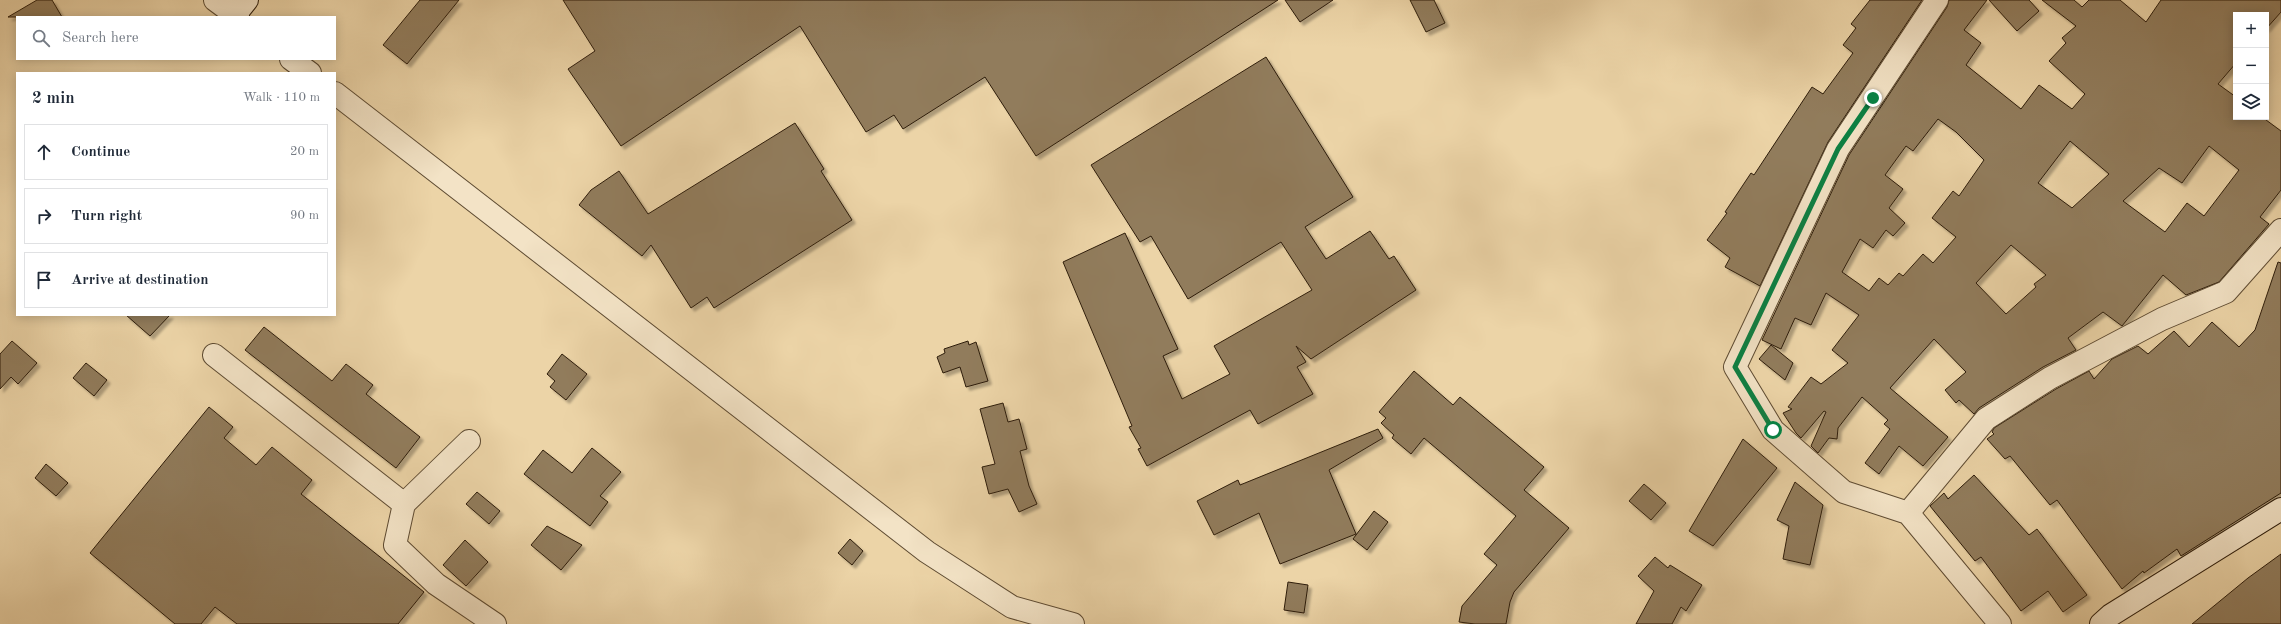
<!DOCTYPE html>
<html lang="en">
<head>
<meta charset="utf-8">
<style>
	:root { --surface:#fff; --page:#f2f2f3; --text:#1f2937; --muted:#747a83; --line:#e0e1e3 }
	body { margin:0; font-family:"Old Standard TT",serif; background:var(--page); color:var(--text) }
	.controls { position:absolute; right:12px; top:12px; display:grid; overflow:hidden; border-radius:0px; box-shadow:0 2px 10px #0003 }
	.controls button { width:36px; height:36px; display:grid; place-items:center; padding:0; border:0; border-bottom:1px solid var(--line); background:var(--surface); color:var(--text); font:20px sans-serif }
	.stop { position:absolute; width:12px; height:12px; margin:-9px; border:3px solid #0b8043; border-radius:50%; background:#fff }
	.stop.end { background:#0b8043; border-color:#fff; box-shadow:0 1px 4px #0008 }
	.list { margin:0; padding:0; list-style:none }
	h2 { display:flex; justify-content:space-between; align-items:center; height:52px; margin:0; padding:0 16px; font-size:17px }
	h2 small { font-size:13px; font-weight:400; color:var(--muted) }
	.list li { display:grid; grid-template-columns:26px 1fr auto; gap:12px; align-items:center; box-sizing:border-box; height:56px; margin:0 8px 8px; padding:0 8px; border:1px solid var(--line); border-radius:0px }
	.list b { display:block; font-size:15px; white-space:nowrap }
	.list em { font-size:13px; font-style:normal; color:var(--muted) }
	.icon { flex:none; width:22px; height:22px; fill:none; stroke:currentColor; stroke-width:2; stroke-linecap:round; stroke-linejoin:round }
	.map { position:relative; flex:none; width:2281px; height:624px; overflow:hidden }
	.search { position:absolute; background:var(--surface); box-shadow:0 2px 10px #0003; left:16px; top:16px; width:320px; height:44px; display:flex; align-items:center; gap:10px; box-sizing:border-box; padding:0 14px; border-radius:0px; color:var(--muted); font-size:15px }
	.panel { position:absolute; background:var(--surface); box-shadow:0 2px 10px #0003; left:16px; top:72px; width:320px; height:244px; border-radius:0px }
	.map>svg:first-child { display:block }
</style>
</head>
<body>
<div class="map">
<svg width="2281" height="624" viewBox="0 0 2281 624">
	<defs>
		<filter id="shadow"><feDropShadow dx="3.5" dy="3.5" stdDeviation="1" flood-color="#0004"/></filter>
	</defs>
	<rect width="100%" height="100%" fill="#ecd4a7"/>
	<filter id="stains"><feTurbulence type="fractalNoise" baseFrequency=".005" numOctaves="4"/><feColorMatrix values="0 0 0 0 .2 0 0 0 0 .09 0 0 0 0 .02 0 0 0 .5 -.17"/></filter>
	<radialGradient id="worn" r=".72"><stop offset=".6" stop-color="#630" stop-opacity="0"/><stop offset="1" stop-color="#630" stop-opacity=".3"/></radialGradient>
	<path fill="#917c5c" stroke="#2e1d0b" fill-rule="evenodd" filter="url(#shadow)" d="M 37,0 L 52,0 L 62,17 L 8,17 Z
		M 420,0 L 459,0 L 407,64 L 383,45 Z
		M 563,0 L 1278,0 L 1036,156 L 985,77 L 903,129 L 894,115 L 866,132 L 800,26 L 621,146 L 568,69 L 595,51 Z
		M 1285,0 L 1333,0 L 1300,22 Z
		M 1410,0 L 1434,0 L 1445,23 L 1426,32 Z
		M 1870,0 L 1922,0 L 1828,142 L 1760,286 L 1725,267 L 1730,258 L 1707,240 L 1727,213 L 1725,212 L 1751,173 L 1754,175 L 1812,87 L 1823,94 L 1853,53 L 1843,45 L 1856,28 L 1851,24 Z
		M 1949,0 L 1987,0 L 1964,30 L 1981,43 L 1966,65 L 2021,109 L 2039,85 L 2072,109 L 2085,94 L 2049,61 L 2066,43 L 2062,38 L 2076,26 L 2042,0 L 2074,0 L 2082,7 L 2089,0 L 2120,0 L 2146,22 L 2161,0 L 2281,0 L 2281,12 L 2266,29 L 2266,15 L 2236,15 L 2236,63 L 2218,84 L 2236,97 L 2236,117 L 2262,117 L 2281,131 L 2281,190 L 2260,217 L 2269,224 L 2219,282 L 2186,295 L 2163,275 L 2122,326 L 2103,312 L 2068,338 L 2076,350 L 2043,367 L 1979,408 L 1974,414 L 1959,400 L 1956,403 L 1945,390 L 1966,372 L 1934,339 L 1890,388 L 1948,437 L 1923,466 L 1899,446 L 1879,474 L 1865,463 L 1890,429 L 1884,424 L 1888,420 L 1862,397 L 1838,428 L 1837,439 L 1829,438 L 1818,453 L 1811,446 L 1826,412 L 1824,411 L 1801,438 L 1796,433 L 1783,413 L 1792,409 L 1788,407 L 1811,377 L 1821,384 L 1848,363 L 1832,350 L 1859,315 L 1826,293 L 1811,325 L 1795,318 L 1781,349 L 1762,340 L 1849,155 L 1947,7 ZM 1938,119 L 1956,132 L 1984,160 L 1959,196 L 1953,191 L 1932,218 L 1956,237 L 1933,263 L 1923,254 L 1903,276 L 1899,273 L 1888,285 L 1879,278 L 1869,291 L 1842,272 L 1860,239 L 1873,248 L 1886,230 L 1893,236 L 1905,223 L 1889,208 L 1903,189 L 1885,175 L 1906,146 L 1913,151 ZM 2070,141 L 2109,174 L 2072,208 L 2038,183 ZM 2209,146 L 2239,170 L 2204,216 L 2187,203 L 2165,232 L 2123,201 L 2159,168 L 2182,183 ZM 2011,245 L 2046,275 L 2034,284 L 2036,287 L 2006,314 L 1976,283 Z
		M 1989,0 L 2029,0 L 2039,11 L 2017,31 Z
		M 1266,57 L 1353,197 L 1305,227 L 1326,259 L 1370,231 L 1389,259 L 1394,256 L 1416,290 L 1311,359 L 1296,346 L 1306,362 L 1297,367 L 1313,394 L 1258,424 L 1250,410 L 1147,466 L 1138,449 L 1141,448 L 1129,427 L 1132,426 L 1063,262 L 1125,233 L 1178,349 L 1163,356 L 1182,399 L 1230,374 L 1214,346 L 1312,290 L 1281,242 L 1188,299 L 1151,236 L 1140,242 L 1091,165 Z
		M 795,123 L 824,169 L 821,171 L 852,220 L 714,308 L 707,297 L 691,308 L 651,245 L 642,256 L 579,205 L 591,190 L 619,171 L 648,214 Z
		M 2278,262 L 2281,263 L 2281,493 L 2181,556 L 2177,549 L 2144,573 L 2143,571 L 2122,589 L 2057,500 L 2050,505 L 2010,456 L 2005,459 L 1987,439 L 1994,434 L 1992,432 L 1994,428 L 2056,389 L 2089,371 L 2094,379 L 2112,359 L 2138,346 L 2148,354 L 2174,331 L 2189,347 L 2212,322 L 2239,347 L 2255,330 Z
		M 126,315 L 170,315 L 150,336 Z
		M 264,327 L 332,381 L 346,364 L 373,385 L 366,394 L 420,437 L 396,468 L 245,350 Z
		M 12,341 L 37,363 L 18,384 L 11,377 L 0,389 L 0,354 Z
		M 968,341 L 969,345 L 976,342 L 988,381 L 966,387 L 960,367 L 943,373 L 937,357 L 945,353 L 944,349 Z
		M 1771,345 L 1793,363 L 1785,380 L 1759,359 Z
		M 562,354 L 587,374 L 566,400 L 550,387 L 555,381 L 547,374 Z
		M 86,363 L 107,380 L 94,396 L 73,378 Z
		M 1414,371 L 1453,405 L 1460,397 L 1544,467 L 1524,490 L 1569,528 L 1514,592 L 1510,602 L 1506,624 L 1475,624 L 1459,622 L 1462,606 L 1497,565 L 1484,554 L 1516,516 L 1424,438 L 1411,454 L 1392,438 L 1394,435 L 1381,423 L 1386,418 L 1379,412 Z
		M 1003,403 L 1008,422 L 1019,419 L 1027,449 L 1020,451 L 1029,486 L 1037,504 L 1019,512 L 1008,489 L 989,494 L 982,467 L 995,464 L 980,409 Z
		M 209,407 L 233,427 L 224,438 L 256,465 L 272,447 L 312,480 L 301,494 L 424,592 L 398,624 L 237,624 L 215,607 L 201,624 L 175,624 L 90,553 Z
		M 1378,429 L 1383,438 L 1329,470 L 1356,534 L 1280,564 L 1259,513 L 1214,535 L 1197,501 L 1238,480 L 1240,485 Z
		M 1743,439 L 1777,468 L 1713,546 L 1689,531 Z
		M 592,448 L 621,472 L 600,496 L 608,502 L 590,526 L 524,474 L 543,450 L 572,473 Z
		M 46,464 L 68,483 L 56,496 L 35,478 Z
		M 1974,475 L 2029,535 L 2037,529 L 2087,595 L 2063,612 L 2048,591 L 2021,611 L 1981,557 L 1975,561 L 1930,506 L 1944,493 L 1948,499 Z
		M 1795,482 L 1823,505 L 1810,565 L 1783,559 L 1789,526 L 1777,520 Z
		M 1644,484 L 1666,503 L 1651,520 L 1629,501 Z
		M 477,492 L 500,511 L 489,524 L 466,504 Z
		M 1374,511 L 1388,522 L 1367,550 L 1353,539 Z
		M 547,526 L 582,545 L 561,570 L 531,545 Z
		M 850,539 L 863,551 L 852,565 L 838,553 Z
		M 465,540 L 488,562 L 466,586 L 443,565 Z
		M 2281,554 L 2281,624 L 2192,624 L 2248,578 Z
		M 1655,557 L 1668,568 L 1670,565 L 1702,585 L 1686,611 L 1681,607 L 1672,624 L 1636,624 L 1654,591 L 1638,576 Z
		M 1288,582 L 1308,585 L 1304,613 L 1284,610 Z"/>
	<g fill="none" stroke-linecap="round" stroke-linejoin="round">
		<defs>
			<path id="street" d="M 215,0 L 238,17
				M 291,59 L 310,73
				M 335,93 L 927,552 L 1012,607 L 1073,624
				M 214,355 L 404,504
				M 469,441 L 404,504 L 395,545 L 436,584 L 495,624
				M 1908,513 L 1844,492 L 1773,430 L 1735,367 L 1838,149 L 1937,0
				M 2000,624 L 1908,513 L 1986,419 L 2050,378 L 2162,319 L 2226,292 L 2281,230"/>
			<path id="secondary" d="M 235,15 L 247,0
				M 2101,624 L 2111,615 L 2281,509"/>
		</defs>
		<use href="#street" stroke="#5e4b32" stroke-width="24"/>
		<use href="#secondary" stroke="#2e1d0b" stroke-width="24"/>
		<use href="#street" stroke="#f3e3c6" stroke-width="22"/>
		<use href="#secondary" stroke="#f3e3c6" stroke-width="22"/>
	</g>
	<g fill="none" stroke-linecap="round" stroke-linejoin="round">
		<path stroke="#0b8043" stroke-width="5" d="M 1773,430 L 1735,367 L 1838,149 L 1873,98"/>
	</g>
	<rect width="100%" height="100%" filter="url(#stains)"/>
	<rect width="100%" height="100%" fill="url(#worn)"/>
</svg>
<div class="controls">
<button>+</button>
<button>−</button>
<button><svg class="icon" aria-label="layers" viewBox="0 0 24 24"><path d="M12 4l9 5-9 5-9-5zM3 14l9 5 9-5"/></svg></button>
</div>
<div class="stop" style="left:1773px;top:430px"></div>
<div class="stop end" style="left:1873px;top:98px"></div>
<div class="search"><svg class="icon" aria-label="search" viewBox="0 0 24 24"><circle cx="10" cy="10" r="6"/><path d="M15 15l6 6"/></svg>Search here</div>
<section class="panel">
<h2>2 min<small>Walk · 110 m</small></h2>
<ul class="list">
<li><svg class="icon" aria-label="ahead" viewBox="0 0 24 24"><path d="M12 20V5M6 11l6-6 6 6"/></svg><div><b>Continue</b></div><em>20 m</em></li>
<li><svg class="icon" aria-label="right" viewBox="0 0 24 24"><path d="M7 20v-9h11M14 6l5 5-5 5"/></svg><div><b>Turn right</b></div><em>90 m</em></li>
<li><svg class="icon" aria-label="arrive" viewBox="0 0 24 24"><path d="M6 21V4h12l-3 4 3 4H6"/></svg><div><b>Arrive at destination</b></div></li>
</ul>
</section>
</div>
</body>
</html>
